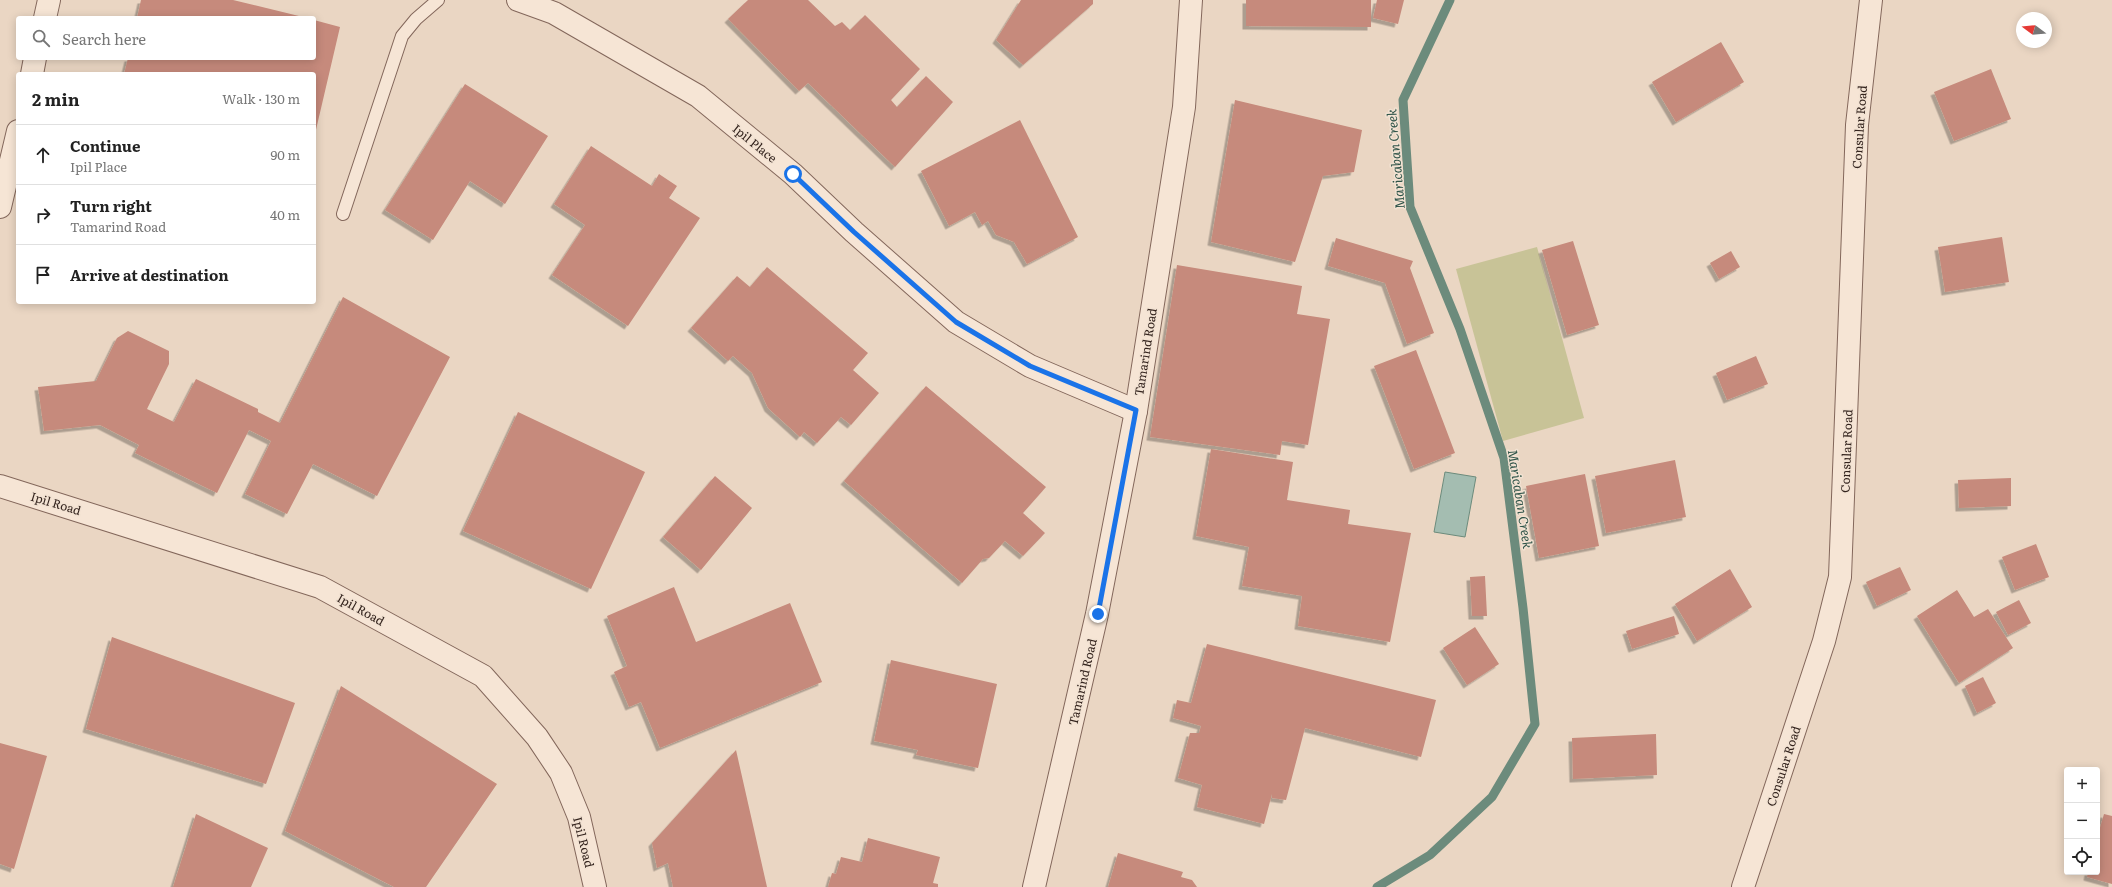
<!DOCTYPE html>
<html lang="en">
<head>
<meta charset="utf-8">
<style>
	:root { --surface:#fff; --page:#f2f2f2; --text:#222; --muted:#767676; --line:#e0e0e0 }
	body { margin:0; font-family:Literata,serif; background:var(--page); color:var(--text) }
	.controls { position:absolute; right:12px; bottom:12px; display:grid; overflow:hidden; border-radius:4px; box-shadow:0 2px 10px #0003 }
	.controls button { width:36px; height:36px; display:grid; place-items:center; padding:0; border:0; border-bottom:1px solid var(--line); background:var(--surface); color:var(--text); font:20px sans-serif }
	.compass { position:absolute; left:2016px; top:12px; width:36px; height:36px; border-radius:50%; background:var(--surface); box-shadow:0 2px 10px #0003; rotate:286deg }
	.stop { position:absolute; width:12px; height:12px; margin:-9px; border:3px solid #1a73e8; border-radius:50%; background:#fff }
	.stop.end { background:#1a73e8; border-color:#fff; box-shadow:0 1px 4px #0008 }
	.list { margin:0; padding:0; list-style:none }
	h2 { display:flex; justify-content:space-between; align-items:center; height:52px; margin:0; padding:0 16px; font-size:17px }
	h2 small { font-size:13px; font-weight:400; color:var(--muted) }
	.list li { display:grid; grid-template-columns:26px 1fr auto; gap:12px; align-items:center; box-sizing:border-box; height:60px; padding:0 16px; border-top:1px solid var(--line) }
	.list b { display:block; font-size:15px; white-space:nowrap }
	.list p { margin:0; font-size:13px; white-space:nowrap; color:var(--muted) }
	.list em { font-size:13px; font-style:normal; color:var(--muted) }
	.icon { flex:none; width:22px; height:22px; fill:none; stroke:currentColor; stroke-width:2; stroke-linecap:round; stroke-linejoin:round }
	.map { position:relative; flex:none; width:2112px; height:887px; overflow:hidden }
	.search { position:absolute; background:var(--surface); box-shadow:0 2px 10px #0003; left:16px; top:16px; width:300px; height:44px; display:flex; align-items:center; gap:10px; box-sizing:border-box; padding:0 14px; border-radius:4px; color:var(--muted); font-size:15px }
	.panel { position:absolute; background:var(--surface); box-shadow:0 2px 10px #0003; left:16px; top:72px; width:300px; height:232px; border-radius:4px }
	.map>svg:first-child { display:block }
</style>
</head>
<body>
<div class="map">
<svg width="2112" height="887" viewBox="0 0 2112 887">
	<defs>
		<filter id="shadow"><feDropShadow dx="-3.5" dy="3.5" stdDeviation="0" flood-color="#0004"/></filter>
	</defs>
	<rect width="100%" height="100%" fill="#ead6c3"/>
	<path fill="#c8c397" d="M 1537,247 L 1584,418 L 1503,441 L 1456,269 Z"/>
	<path fill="#a4bdb1" stroke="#6c8b7c" d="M 1445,472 L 1476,477 L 1465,537 L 1434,532 Z"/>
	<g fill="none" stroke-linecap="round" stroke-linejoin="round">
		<path stroke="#6c8b7c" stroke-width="9" d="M 1377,887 L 1430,855 L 1492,797 L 1535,724 L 1523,608 L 1504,458 L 1460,329 L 1410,207 L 1403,100 L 1450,0"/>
	</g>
	<path fill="#c68a7b" filter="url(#shadow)" d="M 141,0 L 233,0 L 303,17 L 137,18 Z
		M 748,0 L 808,0 L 835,26 L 842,22 L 850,30 L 865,15 L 920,69 L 891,100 L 897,107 L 926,76 L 953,102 L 895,167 L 808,83 L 799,91 L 728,19 Z
		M 1021,0 L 1093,0 L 1093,4 L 1023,65 L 996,40 Z
		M 1246,0 L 1371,0 L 1371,27 L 1246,26 Z
		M 1377,0 L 1404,0 L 1398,24 L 1373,18 Z
		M 314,20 L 340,27 L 315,134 L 314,74 L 124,74 L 128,58 L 314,58 Z
		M 1721,42 L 1744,82 L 1676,122 L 1652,82 Z
		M 1991,69 L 2011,119 L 1954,141 L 1934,92 Z
		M 465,84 L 548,136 L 505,204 L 470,181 L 433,240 L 385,210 Z
		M 1235,100 L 1362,130 L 1354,172 L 1323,176 L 1295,262 L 1211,242 Z
		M 1020,120 L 1078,237 L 1027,264 L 1014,242 L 996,235 L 988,221 L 982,225 L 975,212 L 949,226 L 921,171 Z
		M 591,146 L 652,186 L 659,174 L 677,186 L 669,198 L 700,218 L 628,326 L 552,275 L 585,225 L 554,204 Z
		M 2002,237 L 2009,282 L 1945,292 L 1938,247 Z
		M 1336,238 L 1413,261 L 1410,268 L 1434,333 L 1407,344 L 1385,283 L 1328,266 Z
		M 1573,241 L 1599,325 L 1567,335 L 1542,250 Z
		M 1731,251 L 1740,267 L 1719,279 L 1710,263 Z
		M 1177,265 L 1302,286 L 1297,314 L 1330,319 L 1308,445 L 1282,441 L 1280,455 L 1150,437 Z
		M 767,267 L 868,353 L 853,370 L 879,393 L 851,425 L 841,417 L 817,443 L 804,432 L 800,437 L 768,408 L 752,373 L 733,356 L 728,361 L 691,328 L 737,276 L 750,287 Z
		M 343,297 L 450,357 L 377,496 L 313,464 L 287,514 L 245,494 L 271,441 L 249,430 L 217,493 L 135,453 L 139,445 L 100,425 L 44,431 L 38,387 L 96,381 L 117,338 L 128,331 L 169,351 L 169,364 L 147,409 L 174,422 L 196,379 L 258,409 L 258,412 L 280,423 Z
		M 1416,350 L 1455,453 L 1414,469 L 1374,366 Z
		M 1756,356 L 1768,384 L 1727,400 L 1716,373 Z
		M 926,386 L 1046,487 L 1023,513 L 1045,533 L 1023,556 L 1005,541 L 989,558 L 983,559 L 962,583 L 844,481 Z
		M 518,412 L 645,472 L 591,589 L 463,531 Z
		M 1211,449 L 1293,462 L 1287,500 L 1350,510 L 1348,524 L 1411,533 L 1390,642 L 1298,626 L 1302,596 L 1242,586 L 1249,547 L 1196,536 Z
		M 1675,460 L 1686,517 L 1606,533 L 1595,476 Z
		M 1585,474 L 1599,546 L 1539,558 L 1526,486 Z
		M 715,476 L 752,508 L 701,570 L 663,537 Z
		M 2011,478 L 2011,506 L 1959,508 L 1958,480 Z
		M 2036,544 L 2049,577 L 2015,590 L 2002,557 Z
		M 1900,567 L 1911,590 L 1877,606 L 1866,582 Z
		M 1730,569 L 1752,607 L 1697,641 L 1675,604 Z
		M 1485,576 L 1487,616 L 1472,616 L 1470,577 Z
		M 674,587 L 696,642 L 790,603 L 822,682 L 660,748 L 641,702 L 629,707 L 614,672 L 627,666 L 607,616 Z
		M 1957,590 L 1974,617 L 1988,609 L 2013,648 L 1959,683 L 1917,616 Z
		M 2019,600 L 2031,623 L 2008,635 L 1996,612 Z
		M 1674,616 L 1679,634 L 1632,649 L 1626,631 Z
		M 1475,627 L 1499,664 L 1467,685 L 1443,648 Z
		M 112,637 L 295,703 L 266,784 L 86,729 Z
		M 1207,644 L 1436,700 L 1421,757 L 1305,728 L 1286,800 L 1272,798 L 1272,794 L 1264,824 L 1197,807 L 1202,785 L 1178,778 L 1190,733 L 1199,733 L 1201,726 L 1173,718 L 1177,700 L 1191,703 Z
		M 891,660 L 997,684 L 978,768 L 916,755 L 918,750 L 874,741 Z
		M 1983,677 L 1996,703 L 1977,713 L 1965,686 Z
		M 341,686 L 497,784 L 426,887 L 394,887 L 285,831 Z
		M 1656,734 L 1657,775 L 1573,779 L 1572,738 Z
		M 0,743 L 47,756 L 14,869 L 0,864 Z
		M 736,750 L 767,887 L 673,887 L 668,863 L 657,868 L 652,843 Z
		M 196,814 L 268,848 L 251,887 L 173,887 Z
		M 2104,814 L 2112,816 L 2112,884 L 2087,877 L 2088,872 L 2097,872 L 2097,838 Z
		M 868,838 L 940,857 L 933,883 L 938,884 L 938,887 L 828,887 L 832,873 L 836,874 L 841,857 L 862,862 Z
		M 1118,853 L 1183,872 L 1181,877 L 1192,880 L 1197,887 L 1108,887 Z"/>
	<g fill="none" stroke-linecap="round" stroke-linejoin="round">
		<defs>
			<path id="service" d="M 343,214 L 402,36 L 416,19 L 438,0"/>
			<path id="minor" d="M 518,0 L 554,13 L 698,96 L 793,174 L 854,232 L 956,322 L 1030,366 L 1136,411
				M 45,18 L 49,0
				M 32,74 L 35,58
				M 0,207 L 18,131
				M 0,486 L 320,587 L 483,676 L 537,737 L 561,773 L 579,817 L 595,887
				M 1743,887 L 1824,641 L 1840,577 L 1857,125 L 1871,0"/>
			<path id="tertiary" d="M 1034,887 L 1097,614 L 1136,411 L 1184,107 L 1191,0"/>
		</defs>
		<use href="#service" stroke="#83675b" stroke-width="14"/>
		<use href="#minor" stroke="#83675b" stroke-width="24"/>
		<use href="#tertiary" stroke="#83675b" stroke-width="24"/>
		<use href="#service" stroke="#f6e5d5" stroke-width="12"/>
		<use href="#minor" stroke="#f6e5d5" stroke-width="22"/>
		<use href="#tertiary" stroke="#f6e5d5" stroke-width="22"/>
	</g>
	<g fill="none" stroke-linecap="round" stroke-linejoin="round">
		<path stroke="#1a73e8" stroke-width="5" d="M 793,174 L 854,232 L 956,322 L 1030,366 L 1136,410 L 1098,614"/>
	</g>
	<g text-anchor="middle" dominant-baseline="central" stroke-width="3" stroke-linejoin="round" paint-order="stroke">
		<g font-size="12" fill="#34241e" stroke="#f2e2d2">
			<text transform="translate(1859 127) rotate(-86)">Consular Road</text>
			<text transform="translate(755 143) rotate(39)">Ipil Place</text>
			<text transform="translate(1145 352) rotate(-81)">Tamarind Road</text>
			<text transform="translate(1846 451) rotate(-88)">Consular Road</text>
			<text transform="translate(56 503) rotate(17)">Ipil Road</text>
			<text transform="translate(361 609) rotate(29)">Ipil Road</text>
			<text transform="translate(1082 682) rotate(-77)">Tamarind Road</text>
			<text transform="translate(1783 766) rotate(-72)">Consular Road</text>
			<text transform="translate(584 842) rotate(76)">Ipil Road</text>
		</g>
		<g font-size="13" font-style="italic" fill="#2e5348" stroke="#f2e2d2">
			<text transform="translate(1395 159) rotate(-95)">Maricaban Creek</text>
			<text transform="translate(1521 499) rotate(81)">Maricaban Creek</text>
		</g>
	</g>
</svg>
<div class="controls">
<button>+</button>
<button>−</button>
<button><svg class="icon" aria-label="locate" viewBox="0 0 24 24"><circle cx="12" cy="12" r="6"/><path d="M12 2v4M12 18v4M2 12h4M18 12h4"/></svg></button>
</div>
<svg class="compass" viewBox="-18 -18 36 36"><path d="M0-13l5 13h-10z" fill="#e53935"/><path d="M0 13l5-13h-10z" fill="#767676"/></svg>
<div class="stop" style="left:793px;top:174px"></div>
<div class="stop end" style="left:1098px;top:614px"></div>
<div class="search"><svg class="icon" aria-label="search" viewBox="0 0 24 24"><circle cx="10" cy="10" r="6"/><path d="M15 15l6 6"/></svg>Search here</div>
<section class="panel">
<h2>2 min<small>Walk · 130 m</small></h2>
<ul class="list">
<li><svg class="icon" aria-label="ahead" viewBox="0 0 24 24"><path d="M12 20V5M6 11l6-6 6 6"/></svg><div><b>Continue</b><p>Ipil Place</p></div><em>90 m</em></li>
<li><svg class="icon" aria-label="right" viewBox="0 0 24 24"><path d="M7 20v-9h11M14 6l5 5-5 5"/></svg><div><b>Turn right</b><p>Tamarind Road</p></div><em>40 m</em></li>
<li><svg class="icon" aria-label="arrive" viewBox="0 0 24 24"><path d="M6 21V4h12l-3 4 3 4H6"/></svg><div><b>Arrive at destination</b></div></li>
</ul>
</section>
</div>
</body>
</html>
